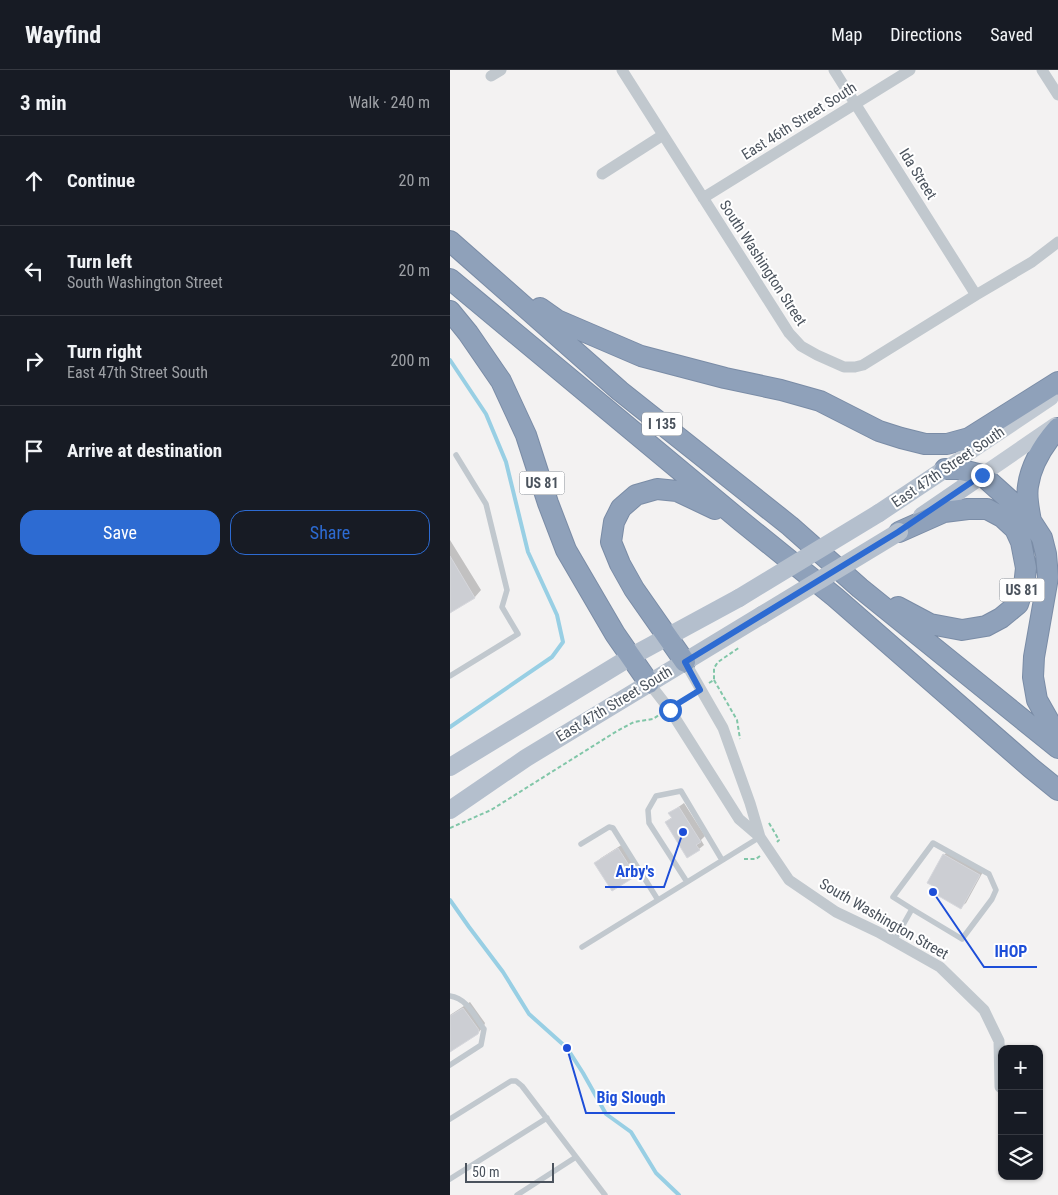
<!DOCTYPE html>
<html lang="en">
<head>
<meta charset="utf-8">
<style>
	:root { --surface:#171b24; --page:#20242c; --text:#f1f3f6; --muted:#9ea1a6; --line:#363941; --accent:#2d6bd2 }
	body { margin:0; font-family:"Roboto Condensed",sans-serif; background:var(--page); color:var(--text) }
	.controls { position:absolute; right:15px; bottom:15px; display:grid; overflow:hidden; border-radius:10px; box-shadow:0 1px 4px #0004 }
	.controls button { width:45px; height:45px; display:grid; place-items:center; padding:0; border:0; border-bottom:1px solid var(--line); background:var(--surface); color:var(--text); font:25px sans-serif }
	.scale { position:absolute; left:15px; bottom:12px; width:89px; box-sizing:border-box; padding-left:5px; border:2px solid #4b535d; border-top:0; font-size:14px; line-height:18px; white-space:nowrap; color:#4b535d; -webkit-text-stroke:4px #fff; paint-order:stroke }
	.stop { position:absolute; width:15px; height:15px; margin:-11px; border:4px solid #2d6bd2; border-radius:50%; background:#fff }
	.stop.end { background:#2d6bd2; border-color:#fff; box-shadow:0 1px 5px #0008 }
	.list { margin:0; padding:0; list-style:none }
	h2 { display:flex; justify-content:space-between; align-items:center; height:65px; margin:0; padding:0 20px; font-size:21px }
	h2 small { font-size:16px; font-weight:400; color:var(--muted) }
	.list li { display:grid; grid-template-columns:32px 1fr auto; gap:15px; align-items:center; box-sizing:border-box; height:90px; padding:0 20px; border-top:1px solid var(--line) }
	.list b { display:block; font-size:19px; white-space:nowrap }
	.list p { margin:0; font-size:16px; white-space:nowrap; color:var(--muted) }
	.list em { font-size:16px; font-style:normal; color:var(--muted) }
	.actions { display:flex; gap:10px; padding:15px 20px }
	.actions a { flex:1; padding:11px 0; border:1px solid var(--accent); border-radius:15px; text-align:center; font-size:18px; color:var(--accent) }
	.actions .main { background:var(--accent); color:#fff }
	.icon { flex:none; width:28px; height:28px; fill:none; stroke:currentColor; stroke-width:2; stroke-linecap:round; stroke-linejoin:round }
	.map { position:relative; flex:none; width:608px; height:1125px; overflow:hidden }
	header { display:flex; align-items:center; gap:30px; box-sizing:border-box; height:70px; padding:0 25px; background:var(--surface); border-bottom:1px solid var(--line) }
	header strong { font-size:24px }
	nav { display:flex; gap:28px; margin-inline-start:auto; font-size:18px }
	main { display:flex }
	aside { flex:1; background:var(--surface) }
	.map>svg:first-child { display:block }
</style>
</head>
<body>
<header>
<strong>Wayfind</strong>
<nav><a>Map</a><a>Directions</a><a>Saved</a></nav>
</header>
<main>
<aside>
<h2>3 min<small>Walk · 240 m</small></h2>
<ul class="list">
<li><svg class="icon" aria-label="ahead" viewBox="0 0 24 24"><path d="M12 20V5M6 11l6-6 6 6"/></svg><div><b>Continue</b></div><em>20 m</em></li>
<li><svg class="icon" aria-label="left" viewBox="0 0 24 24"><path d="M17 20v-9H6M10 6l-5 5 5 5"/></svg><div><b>Turn left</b><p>South Washington Street</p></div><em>20 m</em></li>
<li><svg class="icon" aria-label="right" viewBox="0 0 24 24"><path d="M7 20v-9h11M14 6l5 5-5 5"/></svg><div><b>Turn right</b><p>East 47th Street South</p></div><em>200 m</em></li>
<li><svg class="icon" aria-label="arrive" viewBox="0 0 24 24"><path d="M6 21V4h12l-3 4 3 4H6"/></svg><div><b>Arrive at destination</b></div></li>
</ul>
<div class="actions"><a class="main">Save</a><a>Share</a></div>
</aside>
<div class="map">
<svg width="608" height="1125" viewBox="0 0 608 1125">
	<rect width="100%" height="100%" fill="#f3f2f2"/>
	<path fill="#0003" d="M 0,470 L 31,520 L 25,527 L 0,542 Z
		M 234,733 L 255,766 L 251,770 L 254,775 L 249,779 L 216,752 L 222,747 L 220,743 Z
		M 173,774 L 190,801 L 185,805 L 146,793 L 151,788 Z
		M 499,780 L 534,800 L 516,833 L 511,837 L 494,785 Z
		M 20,932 L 35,953 L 34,956 L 28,963 L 0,981 L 0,945 Z"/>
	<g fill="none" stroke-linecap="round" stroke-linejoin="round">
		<path stroke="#98cfe4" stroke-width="4" d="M 0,290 L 36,344 L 56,392 L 78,482 L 107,545 L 113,572 L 102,587 L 0,657
			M 0,830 L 19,857 L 53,902 L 79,944 L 117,978 L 133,1003 L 156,1044 L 181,1062 L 206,1103 L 229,1125"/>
	</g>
	<path fill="#ccced3" stroke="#d6d7dc" d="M 0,486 L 25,528 L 0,543 Z
		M 229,737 L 251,772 L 246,775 L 250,780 L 237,788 L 215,752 L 222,748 L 218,743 Z
		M 168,778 L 186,806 L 162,821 L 144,793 Z
		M 493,784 L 530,805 L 511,839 L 480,821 L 483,816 L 477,813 Z
		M 13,938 L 29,960 L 28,964 L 0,982 L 0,946 Z"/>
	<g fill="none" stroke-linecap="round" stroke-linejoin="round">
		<defs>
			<path id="highway" d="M 0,171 L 170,321 L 340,456 L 410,518 L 608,678
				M 0,209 L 291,451 L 385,527 L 581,698 L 608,720
				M 90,238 L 107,250 L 191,286 L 275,308 L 331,320 L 370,331 L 429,361 L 451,368 L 475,374 L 497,374 L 519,368 L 608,312
				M 0,241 L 18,263 L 51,311 L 76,365 L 98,433 L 116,480 L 165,564 L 199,613
				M 495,399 L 508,399 L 532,405 L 562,432 L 581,451 L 592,468 L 596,484 L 598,507 L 584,587 L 583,607 L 587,630 L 600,653 L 608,661
				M 581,451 C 579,440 576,427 578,416 C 581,394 594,374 608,358
				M 448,537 L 480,554 L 512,560 L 536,556 L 551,548 L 568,534 L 574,516 L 576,498 L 571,472 L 565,459 L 552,447 L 537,439 L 518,439 L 494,442 L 449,462
				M 235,592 L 184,519 L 170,494 L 161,472 L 164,452 L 171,438 L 186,425 L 207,419 L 227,421 L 265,439"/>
		</defs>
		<use href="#highway" stroke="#7a8ca6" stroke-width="22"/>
		<path stroke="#81c6a8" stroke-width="2" stroke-dasharray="4 2.5" stroke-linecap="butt" d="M 264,610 L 287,650 L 290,669
			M 259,613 L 264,610 L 264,598 L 268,592 L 290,577
			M 230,632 L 240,625
			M 319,753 L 329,770 L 327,772
			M 0,758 L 41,740 L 167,661 L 184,652 L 203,649 L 209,645
			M 294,789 L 306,789 L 310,786"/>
		<path stroke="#c1c8ce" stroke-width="5.5" d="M 0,606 L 68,564 L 52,537 L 57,520 L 36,434 L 6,385
			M 131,774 L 159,757 L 163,758 L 208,830
			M 237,812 L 199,753 L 198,740 L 206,726 L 231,721 L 272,790
			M 444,871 L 462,839 L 443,827 L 483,773 L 539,804 L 546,820 L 542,829 L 512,869 L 462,839
			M 132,877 L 310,767
			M 0,926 C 17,928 25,947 34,959 L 31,975 L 0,995
			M 0,1049 L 61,1011 L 66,1011 L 72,1016 L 155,1125
			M 0,1109 L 97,1048
			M 67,1125 L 126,1087"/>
		<path stroke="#c1c8ce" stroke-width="11" d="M 172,0 L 339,263 L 351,276 L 367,285 L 394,297 L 405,297 L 413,295 L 526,225 L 582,192 L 608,172
			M 384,0 L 526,225
			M 592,0 L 608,25
			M 41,6 L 51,0
			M 152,104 L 213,65
			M 253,128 L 460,0
			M 235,592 L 273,658 L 300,733 L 310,767
			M 199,613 L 220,640 L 289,749 L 310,767 L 339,810 L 386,842 L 428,862 L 490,897 L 534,940 L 549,971 L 550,1017"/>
		<path stroke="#c1c9d3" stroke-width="15" d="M 495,399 L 601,328
			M 532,405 L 605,355"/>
		<path stroke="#b4bfcd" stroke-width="18" d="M 429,443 L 495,399
			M 472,446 L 532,405
			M 0,697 L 182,586 L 289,528
			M 0,740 L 76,688 L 312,545"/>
		<use href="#highway" stroke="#8fa1ba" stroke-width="20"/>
		<path stroke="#b4bfcd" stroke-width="18" d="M 289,528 L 429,443
			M 312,545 L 449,462"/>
	</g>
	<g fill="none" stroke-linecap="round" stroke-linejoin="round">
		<path stroke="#2d6bd2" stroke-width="6" d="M 220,640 L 219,639 L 250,620 L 235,592 L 448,462 L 532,405"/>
	</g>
	<g text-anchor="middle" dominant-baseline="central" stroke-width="4" stroke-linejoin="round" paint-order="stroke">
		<g fill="#fff" stroke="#81878e" stroke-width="1">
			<rect x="192" y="342.5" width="40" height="23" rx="4"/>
			<rect x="69.5" y="401.5" width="45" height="23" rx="4"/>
			<rect x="549.5" y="508.5" width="45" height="23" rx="4"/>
		</g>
		<g font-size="14" font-weight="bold" fill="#4b535d">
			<text x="212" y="354">I 135</text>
			<text x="92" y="413">US 81</text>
			<text x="572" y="520">US 81</text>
		</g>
		<g font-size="15" fill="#4b535d" stroke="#fff">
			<text transform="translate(349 51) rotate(-32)">East 46th Street South</text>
			<text transform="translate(468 104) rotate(58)">Ida Street</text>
			<text transform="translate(313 193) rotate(57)">South Washington Street</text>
			<text transform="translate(498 397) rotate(-34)">East 47th Street South</text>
			<text transform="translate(164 634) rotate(-31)">East 47th Street South</text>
			<text transform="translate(434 849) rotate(30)">South Washington Street</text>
		</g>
	</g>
	<path fill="none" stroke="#1d4ed8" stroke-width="2" d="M233 762L214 817H155M483 822L534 897H587M117 978L136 1043H225"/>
	<g fill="#1d4ed8" stroke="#fff" stroke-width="2">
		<circle cx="233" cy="762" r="5"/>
		<circle cx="483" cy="822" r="5"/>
		<circle cx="117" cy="978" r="5"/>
	</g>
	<g font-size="16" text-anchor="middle" font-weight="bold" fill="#1d4ed8" stroke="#fff" stroke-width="4" stroke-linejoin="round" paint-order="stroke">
		<text x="185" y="807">Arby's</text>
		<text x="561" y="887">IHOP</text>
		<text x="181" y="1033">Big Slough</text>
	</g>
</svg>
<div class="controls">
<button>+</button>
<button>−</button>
<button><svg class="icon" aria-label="layers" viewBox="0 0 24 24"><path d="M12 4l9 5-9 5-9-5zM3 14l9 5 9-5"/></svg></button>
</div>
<div class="scale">50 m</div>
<div class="stop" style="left:220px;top:640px"></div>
<div class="stop end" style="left:532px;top:405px"></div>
</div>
</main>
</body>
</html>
